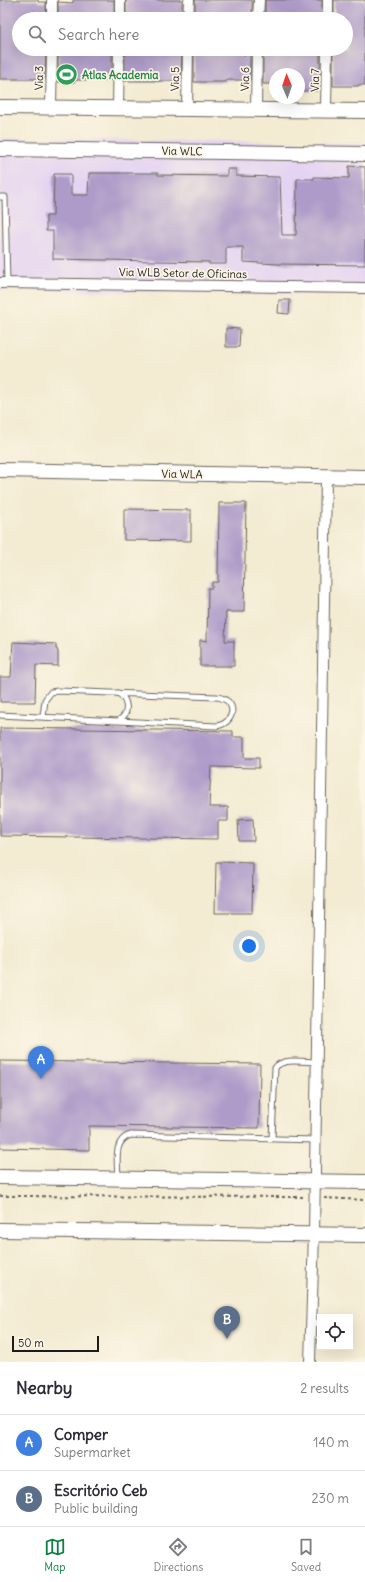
<!DOCTYPE html>
<html lang="en">
<head>
<meta charset="utf-8">
<style>
	:root { --surface:#fff; --page:#f7f7f7; --text:#2b2b33; --muted:#7c7c81; --line:#e1e1e2; --accent:#0b8043 }
	body { margin:0; font-family:Delius,sans-serif; background:var(--page); color:var(--text) }
	.controls { position:absolute; right:12px; bottom:12px; display:grid; overflow:hidden; border-radius:0px; box-shadow:0 4px 16px #0002 }
	.controls button { width:36px; height:36px; display:grid; place-items:center; padding:0; border:0; border-bottom:1px solid var(--line); background:var(--surface); color:var(--text); font:20px sans-serif }
	.compass { position:absolute; left:269px; top:68px; width:36px; height:36px; border-radius:50%; background:var(--surface); box-shadow:0 4px 16px #0002; rotate:358deg }
	.scale { position:absolute; left:12px; bottom:10px; width:87px; box-sizing:border-box; padding-left:4px; border:2px solid #1c1c1c; border-top:0; font-size:11px; line-height:14px; white-space:nowrap; color:#1c1c1c; -webkit-text-stroke:3px #fcf5e5; paint-order:stroke }
	.you { position:absolute; left:249px; top:946px; width:14px; height:14px; margin:-10px; border:3px solid #fff; border-radius:50%; background:#1a73e8; box-shadow:0 0 0 6px #1a73e833 }
	.badge { display:grid; place-items:center; width:26px; height:26px; border-radius:50%; background:var(--accent); color:#fff; font-size:13px; font-weight:700 }
	.pin { position:absolute; translate:-50% -33px; filter:drop-shadow(0 1px 2px #0008) }
	.pin::after { content:''; position:absolute; top:21px; width:14px; height:12px; background:inherit; clip-path:polygon(0 0,100% 0,50% 100%) }
	.list { margin:0; padding:0; list-style:none }
	h2 { display:flex; justify-content:space-between; align-items:center; height:52px; margin:0; padding:0 16px; font-size:17px }
	h2 small { font-size:13px; font-weight:400; color:var(--muted) }
	.list li { display:grid; grid-template-columns:26px 1fr auto; gap:12px; align-items:center; box-sizing:border-box; height:56px; padding:0 16px; border-top:1px solid var(--line) }
	.list b { display:block; font-size:15px; white-space:nowrap }
	.list p { margin:0; font-size:13px; white-space:nowrap; color:var(--muted) }
	.list em { font-size:13px; font-style:normal; color:var(--muted) }
	.icon { flex:none; width:22px; height:22px; fill:none; stroke:currentColor; stroke-width:2; stroke-linecap:round; stroke-linejoin:round }
	.map { position:relative; flex:none; width:365px; height:1362px; overflow:hidden }
	.search { position:absolute; background:var(--surface); box-shadow:0 4px 16px #0002; left:12px; right:12px; top:12px; height:44px; display:flex; align-items:center; gap:10px; box-sizing:border-box; padding:0 14px; border-radius:22px; color:var(--muted); font-size:15px }
	.sheet { height:164px; background:var(--surface) }
	nav { display:flex; justify-content:space-around; align-items:center; box-sizing:border-box; height:56px; border-top:1px solid var(--line); background:var(--surface); font-size:11px; color:var(--muted) }
	nav a { display:grid; justify-items:center; gap:2px }
	nav .on { color:var(--accent) }
	.map>svg:first-child { display:block }
</style>
</head>
<body>
<div class="map">
<svg width="365" height="1362" viewBox="0 0 365 1362">
	<rect width="100%" height="100%" fill="#fcf5e5"/>
	<filter id="ink" filterUnits="userSpaceOnUse"><feTurbulence type="fractalNoise" baseFrequency=".025" numOctaves="2"/><feDisplacementMap in="SourceGraphic" scale="8" xChannelSelector="R" yChannelSelector="G"/><feConvolveMatrix kernelMatrix="1 2 1 2 8 2 1 2 1" color-interpolation-filters="sRGB"/></filter>
	<filter id="wash" filterUnits="userSpaceOnUse"><feTurbulence type="fractalNoise" baseFrequency=".012" numOctaves="4" result="noise"/><feDisplacementMap in="SourceGraphic" scale="16" xChannelSelector="R" yChannelSelector="G"/><feGaussianBlur stdDeviation="0.9" result="paint"/><feColorMatrix in="noise" values="0 0 0 0 0 0 0 0 0 0 0 0 0 0 0 0 0 1.4 0 .05"/><feComposite in="paint" operator="in"/></filter>
	<g filter="url(#wash)">
		<rect width="100%" height="100%" fill="#f3ebd2"/>
		<path fill="#e4d3f2" d="M 0,138 L 365,143 L 365,295 L 0,290 Z"/>
		<g id="blocks">
			<path fill="#af9bc9" d="M 0,0 L 38,0 L 38,2 L 46,2 L 46,19 L 19,19 L 19,49 L 46,49 L 45,79 L 0,79 Z
				M 73,0 L 114,0 L 114,19 L 58,19 L 58,2 L 73,3 Z
				M 126,0 L 182,0 L 182,19 L 126,19 Z
				M 195,0 L 252,0 L 252,19 L 195,19 Z
				M 265,0 L 322,0 L 322,19 L 265,19 Z
				M 334,0 L 365,0 L 365,85 L 358,85 L 358,86 L 333,86 L 333,49 L 346,49 L 346,19 L 334,19 Z
				M 58,49 L 112,49 L 112,80 L 75,80 L 75,82 L 58,82 Z
				M 125,49 L 182,49 L 181,81 L 125,81 Z
				M 194,49 L 244,49 L 244,55 L 250,54 L 250,80 L 226,80 L 226,82 L 194,82 Z
				M 266,49 L 320,49 L 320,85 L 318,85 L 318,91 L 299,91 L 299,74 L 275,74 L 275,84 L 263,84 L 263,54 L 266,54 Z
				M 349,166 L 365,167 L 365,265 L 278,264 L 243,262 L 243,247 L 226,247 L 226,264 L 209,264 L 209,262 L 53,259 L 53,231 L 46,231 L 46,216 L 53,216 L 54,174 L 71,174 L 71,195 L 88,195 L 89,173 L 158,173 L 158,175 L 227,176 L 227,169 L 236,169 L 236,176 L 280,177 L 282,235 L 296,235 L 297,179 L 314,179 L 314,177 L 349,178 Z
				M 279,300 L 290,300 L 289,314 L 278,313 Z
				M 226,328 L 240,329 L 239,347 L 226,347 Z
				M 219,503 L 246,503 L 244,612 L 226,612 L 225,641 L 234,641 L 234,666 L 200,666 L 200,640 L 207,641 L 208,588 L 212,588 L 212,582 L 218,582 Z
				M 124,509 L 191,510 L 191,541 L 124,540 Z
				M 13,642 L 56,644 L 56,649 L 57,649 L 58,652 L 58,666 L 36,665 L 35,702 L 0,702 L 0,677 L 11,677 Z
				M 0,728 L 233,731 L 233,737 L 244,737 L 244,758 L 259,758 L 259,768 L 211,767 L 209,807 L 228,807 L 228,821 L 218,821 L 218,839 L 0,836 Z
				M 253,819 L 254,841 L 239,841 L 238,820 Z
				M 216,862 L 253,863 L 252,913 L 215,913 Z
				M 0,1061 L 260,1064 L 259,1128 L 89,1126 L 89,1150 L 0,1148 Z"/>
		</g>
	</g>
	<g filter="url(#ink)">
		<use href="#blocks" fill-opacity="0" stroke="#67645c" stroke-width="1"/>
		<g fill="none" stroke-linecap="round" stroke-linejoin="round">
			<defs>
				<path id="lane" d="M 0,197 L 5,197 L 7,283
					M 118,693 C 128,699 130,714 119,720
					M 0,715 L 216,726 C 235,724 239,700 217,697 L 58,691 L 51,692 L 45,700 L 43,717
					M 272,1139 L 275,1068 C 282,1057 305,1062 317,1062
					M 118,1178 C 118,1163 112,1140 131,1135 L 315,1140"/>
				<path id="street" d="M 52,19 L 52,0
					M 120,19 L 120,0
					M 188,19 L 189,0
					M 258,19 L 259,0
					M 328,19 L 328,0
					M 51,107 L 52,49
					M 118,108 L 119,49
					M 187,109 L 188,49
					M 256,110 L 257,49
					M 326,111 L 327,49
					M 0,283 L 365,288
					M 310,1362 L 314,1234 L 326,477"/>
				<path id="secondary" d="M 0,107 L 365,111
					M 0,149 L 365,154
					M 0,470 L 365,477
					M 0,1177 L 365,1182
					M 0,1230 L 365,1235"/>
			</defs>
			<use href="#lane" stroke="#67645c" stroke-width="7"/>
			<use href="#street" stroke="#67645c" stroke-width="12"/>
			<use href="#secondary" stroke="#67645c" stroke-width="16"/>
			<path stroke="#67645c" stroke-width="2" stroke-dasharray="3 3" stroke-linecap="butt" d="M 0,1196 L 304,1197
				M 324,1198 L 365,1200"/>
			<use href="#lane" stroke="#fff" stroke-width="5"/>
			<use href="#street" stroke="#fff" stroke-width="10"/>
			<use href="#secondary" stroke="#fff" stroke-width="14"/>
		</g>
	</g>
	<defs>
		<symbol id="stadium-disc" viewBox="-11 -11 22 22"><circle r="9.5" fill="#2e9e5b" stroke="#fcf5e5"/><path d="M0-5a6.5 5 0 1 0 0 10a6.5 5 0 1 0 0-10ZM-3.5-1.8h7v3.6h-7Z" fill="#fff"/></symbol>
	</defs>
	<g fill-rule="evenodd">
		<use href="#stadium-disc" x="54" y="62" width="25" height="25"/>
	</g>
	<g text-anchor="middle" dominant-baseline="central" stroke-width="3.5" stroke-linejoin="round" paint-order="stroke">
		<g font-size="11" font-weight="bold" fill="#27864d" stroke="#fcf5e5" text-anchor="start">
			<text x="82" y="75">Atlas Academia</text>
		</g>
		<g font-size="11" fill="#1c1c1c" stroke="#fcf5e5">
			<text transform="translate(39 78) rotate(-89)">Via 3</text>
			<text transform="translate(175 79) rotate(-89)">Via 5</text>
			<text transform="translate(245 79) rotate(-89)">Via 6</text>
			<text transform="translate(315 80) rotate(-89)">Via 7</text>
			<text transform="translate(182 151) rotate(1)">Via WLC</text>
			<text transform="translate(183 273) rotate(1)">Via WLB Setor de Oficinas</text>
			<text transform="translate(182 474) rotate(1)">Via WLA</text>
		</g>
	</g>
</svg>
<div class="controls">
<button><svg class="icon" aria-label="locate" viewBox="0 0 24 24"><circle cx="12" cy="12" r="6"/><path d="M12 2v4M12 18v4M2 12h4M18 12h4"/></svg></button>
</div>
<svg class="compass" viewBox="-18 -18 36 36"><path d="M0-13l5 13h-10z" fill="#e53935"/><path d="M0 13l5-13h-10z" fill="#7c7c81"/></svg>
<div class="scale">50 m</div>
<div class="you"></div>
<div class="pin badge" style="left:41px;top:1079px;background:#3f7fe0">A</div>
<div class="pin badge" style="left:227px;top:1339px;background:#5c6f8a">B</div>
<div class="search"><svg class="icon" aria-label="search" viewBox="0 0 24 24"><circle cx="10" cy="10" r="6"/><path d="M15 15l6 6"/></svg>Search here</div>
</div>
<section class="sheet">
<h2>Nearby<small>2 results</small></h2>
<ul class="list">
<li><span class="badge" style="background:#3f7fe0">A</span><div><b>Comper</b><p>Supermarket</p></div><em>140 m</em></li>
<li><span class="badge" style="background:#5c6f8a">B</span><div><b>Escritório Ceb</b><p>Public building</p></div><em>230 m</em></li>
</ul>
</section>
<nav>
<a class="on"><svg class="icon" aria-label="map" viewBox="0 0 24 24"><path d="M3 6l6-2 6 2 6-2v14l-6 2-6-2-6 2zM9 4v14M15 6v14"/></svg>Map</a>
<a><svg class="icon" aria-label="directions" viewBox="0 0 24 24"><path d="M12 3l9 9-9 9-9-9zM9 14v-3h6M13 9l2 2-2 2"/></svg>Directions</a>
<a><svg class="icon" aria-label="saved" viewBox="0 0 24 24"><path d="M7 4h10v16l-5-4-5 4z"/></svg>Saved</a>
</nav>
</body>
</html>
